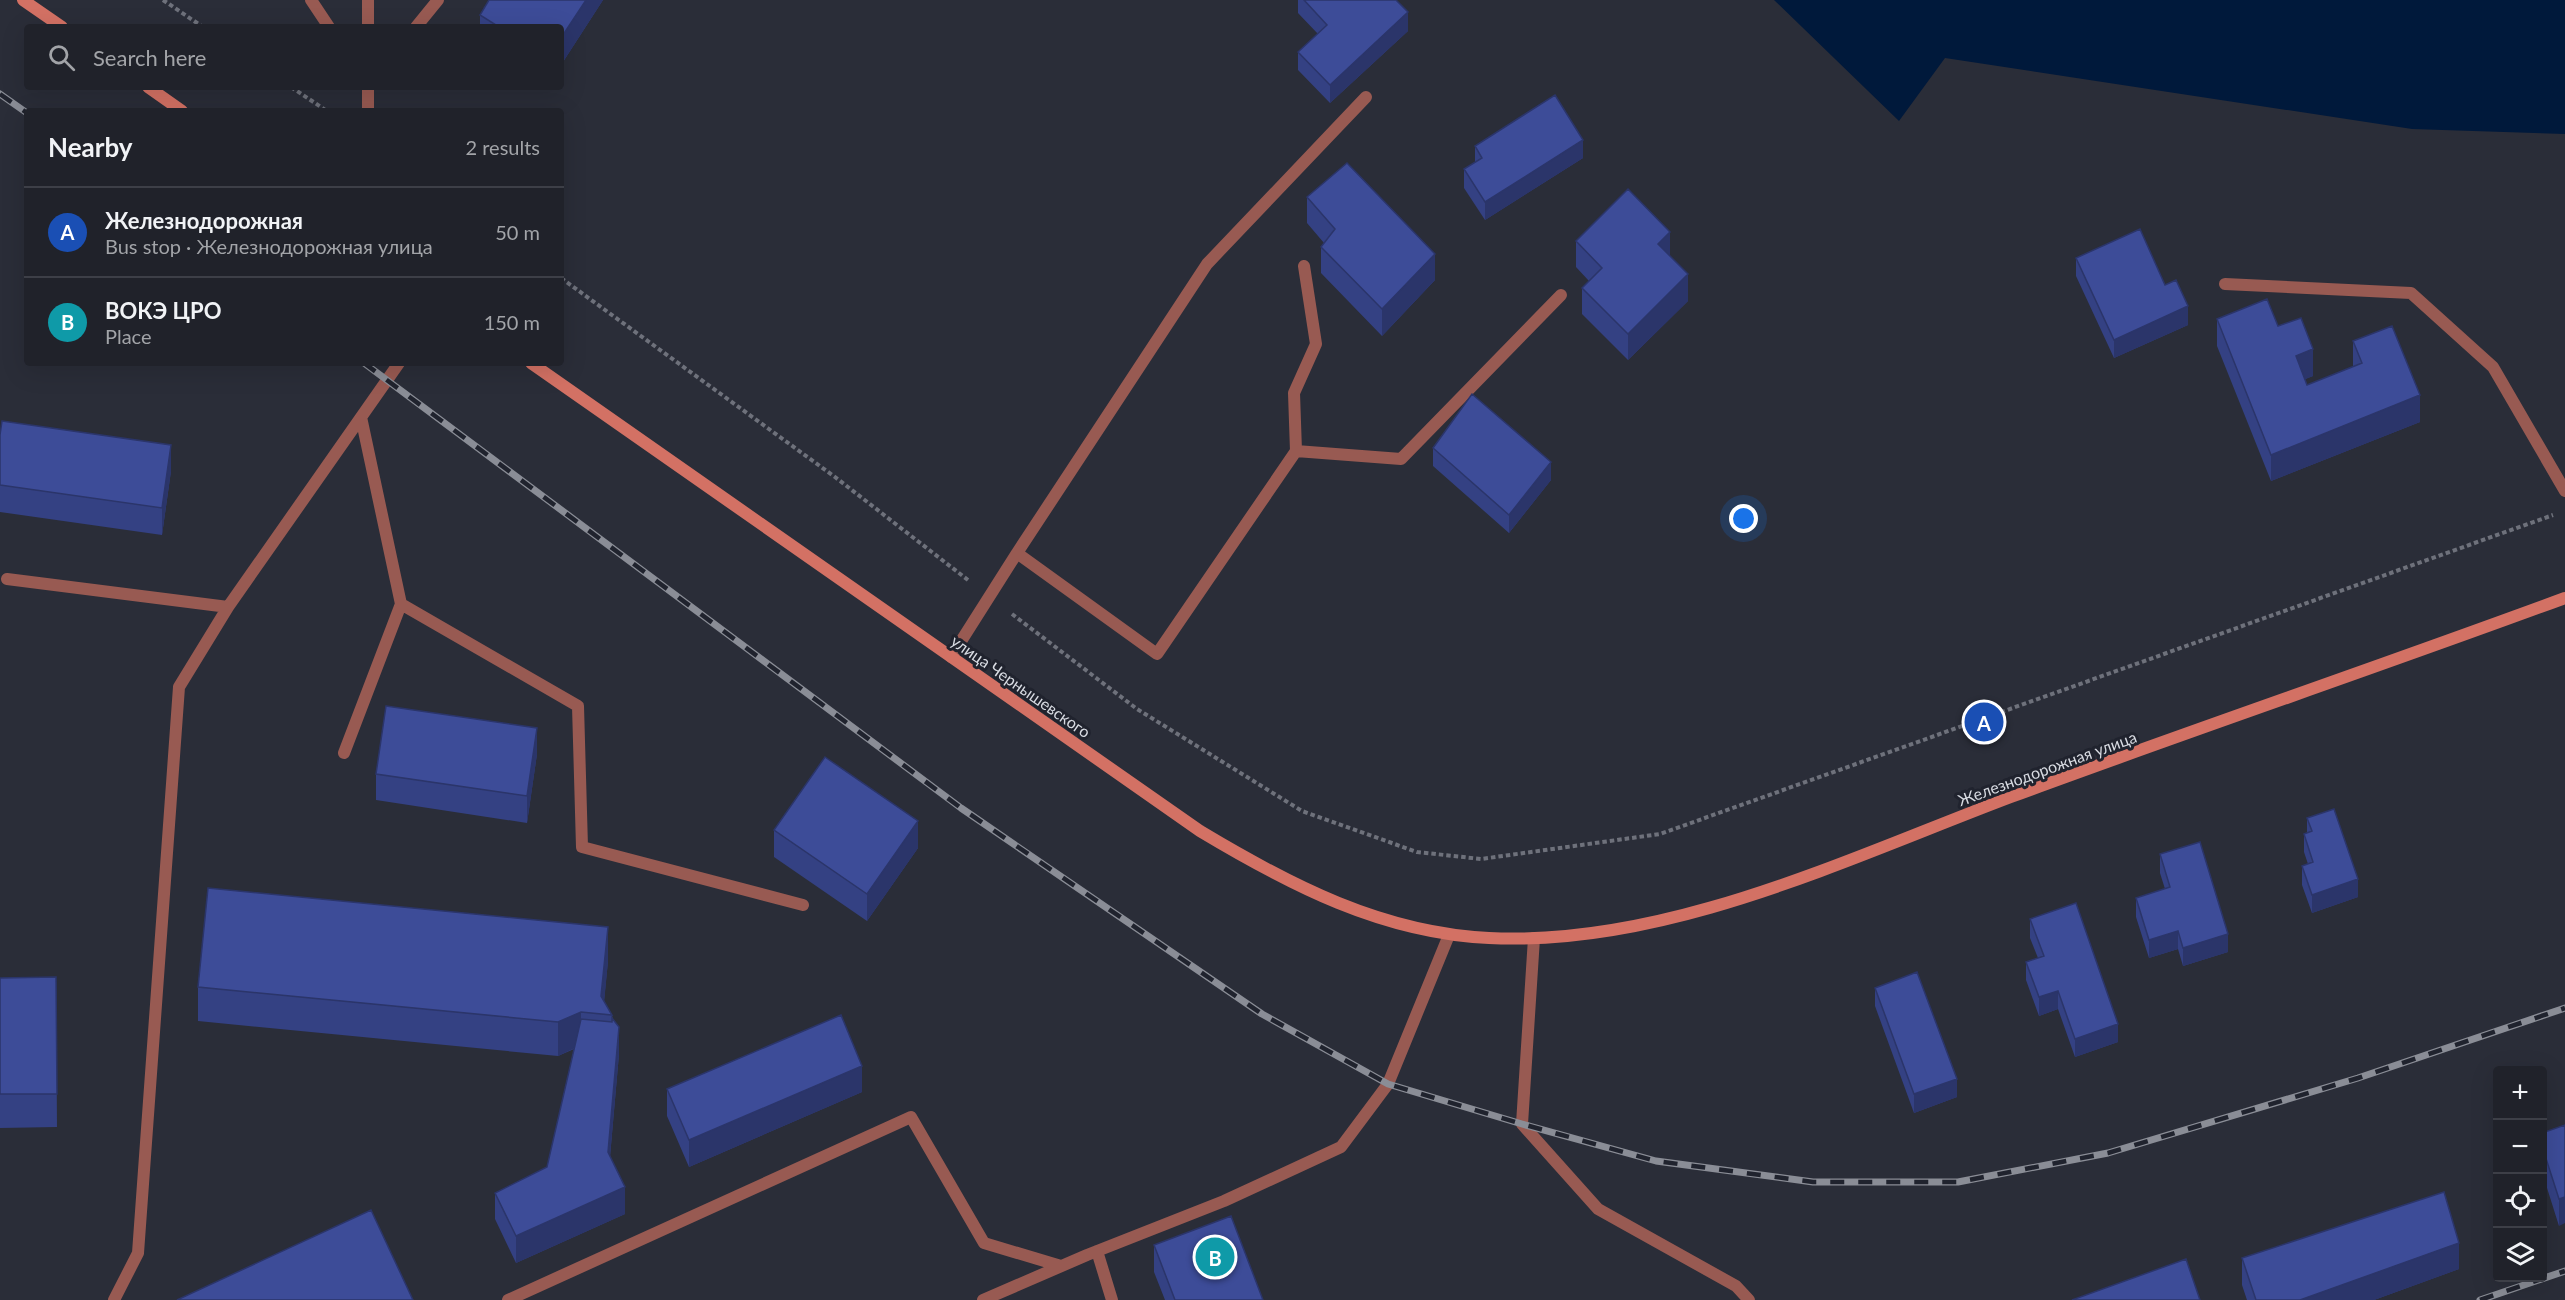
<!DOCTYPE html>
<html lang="en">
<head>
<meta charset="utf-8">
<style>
	:root { --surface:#20222a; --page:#282a32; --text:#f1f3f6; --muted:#a2a4a8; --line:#3d3f47; --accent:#8bbbb9 }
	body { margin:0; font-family:Lato,sans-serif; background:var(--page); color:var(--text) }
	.controls { position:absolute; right:18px; bottom:18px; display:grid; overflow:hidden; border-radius:6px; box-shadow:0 6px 24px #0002 }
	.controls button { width:54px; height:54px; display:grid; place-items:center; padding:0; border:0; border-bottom:2px solid var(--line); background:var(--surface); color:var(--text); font:30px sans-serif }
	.you { position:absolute; left:1744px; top:519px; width:21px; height:21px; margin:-15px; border:4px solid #fff; border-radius:50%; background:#1a73e8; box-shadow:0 0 0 9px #1a73e833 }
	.badge { display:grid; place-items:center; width:39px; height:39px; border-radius:50%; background:var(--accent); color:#fff; font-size:20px; font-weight:700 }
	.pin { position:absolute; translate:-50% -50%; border:3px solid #fff; box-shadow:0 2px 6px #0006 }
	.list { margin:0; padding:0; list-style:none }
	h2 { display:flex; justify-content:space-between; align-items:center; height:78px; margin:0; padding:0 24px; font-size:26px }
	h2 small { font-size:20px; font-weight:400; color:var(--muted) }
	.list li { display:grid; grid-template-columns:39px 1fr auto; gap:18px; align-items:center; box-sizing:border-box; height:90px; padding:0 24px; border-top:2px solid var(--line) }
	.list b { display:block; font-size:22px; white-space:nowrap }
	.list p { margin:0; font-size:20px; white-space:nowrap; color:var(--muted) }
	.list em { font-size:20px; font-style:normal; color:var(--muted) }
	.icon { flex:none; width:33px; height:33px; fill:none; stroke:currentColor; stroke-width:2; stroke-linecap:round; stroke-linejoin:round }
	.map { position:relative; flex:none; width:2565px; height:1300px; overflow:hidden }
	.search { position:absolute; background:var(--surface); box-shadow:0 6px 24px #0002; left:24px; top:24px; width:540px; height:66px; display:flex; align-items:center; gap:15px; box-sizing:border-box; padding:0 21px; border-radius:6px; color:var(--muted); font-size:22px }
	.panel { position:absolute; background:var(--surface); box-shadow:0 6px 24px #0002; left:24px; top:108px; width:540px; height:258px; border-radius:6px }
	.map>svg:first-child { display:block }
</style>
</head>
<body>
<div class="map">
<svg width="2565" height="1300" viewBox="0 0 2565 1300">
	<rect width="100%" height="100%" fill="#2a2d38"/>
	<path fill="#00193b" d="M 1774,0 L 2565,0 L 2565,134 L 2412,129 L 1945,58 L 1899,121 Z"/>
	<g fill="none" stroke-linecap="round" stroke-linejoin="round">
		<path stroke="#6e717b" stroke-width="4" stroke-dasharray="4.5 3" stroke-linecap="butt" d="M 163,0 L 203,27
			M 291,87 L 327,111
			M 561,278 L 835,477 L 968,580
			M 1012,614 L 1137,709 L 1302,811 L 1417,852 L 1481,859 L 1660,834 L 2553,515"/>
		<path stroke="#985a52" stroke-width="12" d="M 311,0 L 329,27
			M 368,0 L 368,27
			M 416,27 L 438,0
			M 368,87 L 368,111
			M 2225,284 L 2411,293 L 2493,367 L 2565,491
			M 1296,451 L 1294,393 L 1316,344 L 1304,266
			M 1017,553 L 1207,264 L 1366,97
			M 7,579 L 228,607 L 399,363
			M 401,604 L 578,706 L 582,847 L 803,905
			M 951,657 L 1017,553 L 1157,654 L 1296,451 L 1401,459 L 1561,295
			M 344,753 L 401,604 L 361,417
			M 1534,938 L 1522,1124 L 1598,1209 L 1736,1286 L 1749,1300
			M 1097,1251 L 1112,1300
			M 114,1300 L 138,1253 L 179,687 L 228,607
			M 508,1300 L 911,1117 L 984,1243 L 1061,1266
			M 983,1300 L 1087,1255 L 1224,1201 L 1341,1147 L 1388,1084 L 1449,935"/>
		<path stroke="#d37164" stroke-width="12" d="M 23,0 L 62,27
			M 148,87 L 182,111
			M 531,363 L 1200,831 C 1290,885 1382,933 1489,938 C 1666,947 1849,858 2011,797 C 2195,729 2381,666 2565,598"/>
		<defs>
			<path id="rail" d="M 0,94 L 27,113
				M 364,363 L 961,808 L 1262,1014 L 1388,1084 L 1522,1124 L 1656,1161 L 1813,1182 L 1958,1182 L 2108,1153 L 2358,1078 L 2565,1008
				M 2480,1300 L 2565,1271"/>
		</defs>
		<use href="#rail" stroke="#8a8d96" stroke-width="7"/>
		<use href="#rail" stroke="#20232e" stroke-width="4.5" stroke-dasharray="14" stroke-linecap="butt"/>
	</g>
	<path fill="#344183" d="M 489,0 L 603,0 L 561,65 L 561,27 L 480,27 L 480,15 Z
		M 1298,0 L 1396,0 L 1408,31 L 1330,103 L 1298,70 L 1298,52 L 1318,34 L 1298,13 Z
		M 1475,146 L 1583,158 L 1485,220 L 1464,188 L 1464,169 L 1475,162 Z
		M 1307,197 L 1435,280 L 1382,336 L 1321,273 L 1321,247 L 1324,243 L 1307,223 Z
		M 1576,241 L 1670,256 L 1688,301 L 1628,360 L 1582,314 L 1582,288 L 1589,281 L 1576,267 Z
		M 2076,258 L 2165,285 L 2188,325 L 2114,358 L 2076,276 Z
		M 2217,319 L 2278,326 L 2313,376 L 2305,379 L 2307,385 L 2353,367 L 2353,341 L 2420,422 L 2271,481 L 2217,346 Z
		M 0,435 L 171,471 L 162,535 L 0,512 Z
		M 1433,448 L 1551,480 L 1509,533 L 1433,466 Z
		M 537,754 L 527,823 L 376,800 L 376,774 Z
		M 2307,818 L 2358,897 L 2312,913 L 2302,885 L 2302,866 L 2308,864 L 2304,852 L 2304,834 L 2307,833 Z
		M 774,830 L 918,848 L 867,921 L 774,857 Z
		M 2160,854 L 2228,952 L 2183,966 L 2178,949 L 2149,958 L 2136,917 L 2136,898 L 2165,889 L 2160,873 Z
		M 2030,919 L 2118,1042 L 2075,1057 L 2058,1009 L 2039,1016 L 2026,980 L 2026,962 L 2038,958 L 2030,938 Z
		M 608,961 L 604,1001 L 612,1015 L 619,1054 L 610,1157 L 625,1214 L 516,1263 L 495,1219 L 495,1193 L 547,1167 L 574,1049 L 558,1056 L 198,1021 L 198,987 Z
		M 56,977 L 57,1127 L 0,1128 L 0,978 Z
		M 1875,988 L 1957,1097 L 1914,1113 L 1875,1006 Z
		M 667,1089 L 862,1092 L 689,1167 L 667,1116 Z
		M 2565,1125 L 2559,1226 L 2542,1172 L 2542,1133 Z
		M 1154,1245 L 1263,1300 L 1165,1300 L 1154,1272 Z
		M 2242,1258 L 2459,1269 L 2374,1300 L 2247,1300 L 2242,1285 Z"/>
	<path fill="#2b356a" d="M 586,0 L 603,0 L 561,65 L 561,38 Z
		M 1408,12 L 1408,31 L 1330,103 L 1330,85 Z
		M 1583,140 L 1583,158 L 1485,220 L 1485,202 Z
		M 1670,232 L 1670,259 L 1658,244 Z
		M 1435,254 L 1435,280 L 1382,336 L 1382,309 Z
		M 1688,274 L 1688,301 L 1628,360 L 1628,334 Z
		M 2188,306 L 2188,325 L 2114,358 L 2114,340 Z
		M 2313,349 L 2313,376 L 2296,383 L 2296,356 Z
		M 2420,395 L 2420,422 L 2271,481 L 2271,455 Z
		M 171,445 L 171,471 L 162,535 L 162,508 Z
		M 1551,462 L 1551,480 L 1509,533 L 1509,515 Z
		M 537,728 L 537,754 L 527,823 L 527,796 Z
		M 918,821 L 918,848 L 867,921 L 867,894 Z
		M 2358,879 L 2358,897 L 2312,913 L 2312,895 Z
		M 608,927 L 608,961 L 603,1014 L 601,996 Z
		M 2178,931 L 2178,949 L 2149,958 L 2149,940 Z
		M 2228,934 L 2228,952 L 2183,966 L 2183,948 Z
		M 2058,991 L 2058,1009 L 2039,1016 L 2039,997 Z
		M 581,1012 L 581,1045 L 558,1056 L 558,1022 Z
		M 2118,1024 L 2118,1042 L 2075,1057 L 2075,1039 Z
		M 619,1027 L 619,1054 L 608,1179 L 608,1152 Z
		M 862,1066 L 862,1092 L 689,1167 L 689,1140 Z
		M 1957,1079 L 1957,1097 L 1914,1113 L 1914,1094 Z
		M 625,1187 L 625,1214 L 516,1263 L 516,1236 Z
		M 2565,1197 L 2565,1223 L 2559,1226 L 2559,1199 Z
		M 2459,1243 L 2459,1269 L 2374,1300 L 2300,1300 Z"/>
	<path fill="#3d4c98" stroke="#2b356a" stroke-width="1.5" d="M 489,0 L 586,0 L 561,38 L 561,27 L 499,27 L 480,15 Z
		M 1304,0 L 1396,0 L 1408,12 L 1330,85 L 1298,52 L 1327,25 Z
		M 1555,95 L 1583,140 L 1485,202 L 1464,169 L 1482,158 L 1475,146 Z
		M 1347,163 L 1435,254 L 1382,309 L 1321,247 L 1335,229 L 1307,197 Z
		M 1628,189 L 1670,232 L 1658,244 L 1688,274 L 1628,334 L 1582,288 L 1602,268 L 1576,241 Z
		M 2140,229 L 2165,285 L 2176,280 L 2188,306 L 2114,340 L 2076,258 Z
		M 2267,299 L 2278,326 L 2301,318 L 2313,349 L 2296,356 L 2307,385 L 2362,363 L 2353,341 L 2392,326 L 2420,395 L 2271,455 L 2217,319 Z
		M 1472,394 L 1551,462 L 1509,515 L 1433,448 Z
		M 2,421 L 171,445 L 162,508 L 0,485 L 0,435 Z
		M 386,706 L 537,728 L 527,796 L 376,774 Z
		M 825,757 L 918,821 L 867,894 L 774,830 Z
		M 2334,809 L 2358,879 L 2312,895 L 2302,866 L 2313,862 L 2304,834 L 2312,831 L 2307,818 Z
		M 2200,842 L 2228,934 L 2183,948 L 2178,931 L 2149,940 L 2136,898 L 2170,887 L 2160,854 Z
		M 208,888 L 608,927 L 601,996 L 612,1015 L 581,1012 L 558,1022 L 198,987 Z
		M 2076,903 L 2118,1024 L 2075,1039 L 2058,991 L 2039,997 L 2026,962 L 2044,956 L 2030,919 Z
		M 1917,972 L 1957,1079 L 1914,1094 L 1875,988 Z
		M 56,977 L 57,1094 L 0,1094 L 0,978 Z
		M 841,1015 L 862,1066 L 689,1140 L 667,1089 Z
		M 612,1018 L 619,1027 L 608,1152 L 625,1187 L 516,1236 L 495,1193 L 547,1167 L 581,1019 L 612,1022 Z
		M 2565,1125 L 2565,1197 L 2559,1199 L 2542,1146 L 2542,1133 Z
		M 2444,1192 L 2459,1243 L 2300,1300 L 2256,1300 L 2242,1258 Z
		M 371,1210 L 413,1300 L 177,1300 Z
		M 1231,1216 L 1263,1300 L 1175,1300 L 1154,1245 Z
		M 2186,1259 L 2200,1300 L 2072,1300 Z"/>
	<g text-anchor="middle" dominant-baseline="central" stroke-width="6" stroke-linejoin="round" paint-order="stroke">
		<g font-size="16" fill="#d8dbe2" stroke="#20232e">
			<text transform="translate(1021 686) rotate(35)">улица Чернышевского</text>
			<text transform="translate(2047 768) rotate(-20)">Железнодорожная улица</text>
		</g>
	</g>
</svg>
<div class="controls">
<button>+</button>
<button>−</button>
<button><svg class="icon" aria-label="locate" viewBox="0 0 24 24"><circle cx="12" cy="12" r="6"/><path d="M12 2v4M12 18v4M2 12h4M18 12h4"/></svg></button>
<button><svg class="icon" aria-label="layers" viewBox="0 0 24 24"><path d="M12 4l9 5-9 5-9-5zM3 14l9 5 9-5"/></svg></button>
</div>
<div class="you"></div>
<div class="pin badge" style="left:1984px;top:722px;background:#1a4fb4">A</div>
<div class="pin badge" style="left:1215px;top:1257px;background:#0f9aa8">B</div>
<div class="search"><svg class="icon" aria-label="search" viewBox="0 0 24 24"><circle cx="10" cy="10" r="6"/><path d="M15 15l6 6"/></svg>Search here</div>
<section class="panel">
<h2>Nearby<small>2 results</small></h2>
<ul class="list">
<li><span class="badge" style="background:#1a4fb4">A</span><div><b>Железнодорожная</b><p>Bus stop · Железнодорожная улица</p></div><em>50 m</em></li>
<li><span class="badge" style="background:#0f9aa8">B</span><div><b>ВОКЭ ЦРО</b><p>Place</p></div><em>150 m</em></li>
</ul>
</section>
</div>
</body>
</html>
